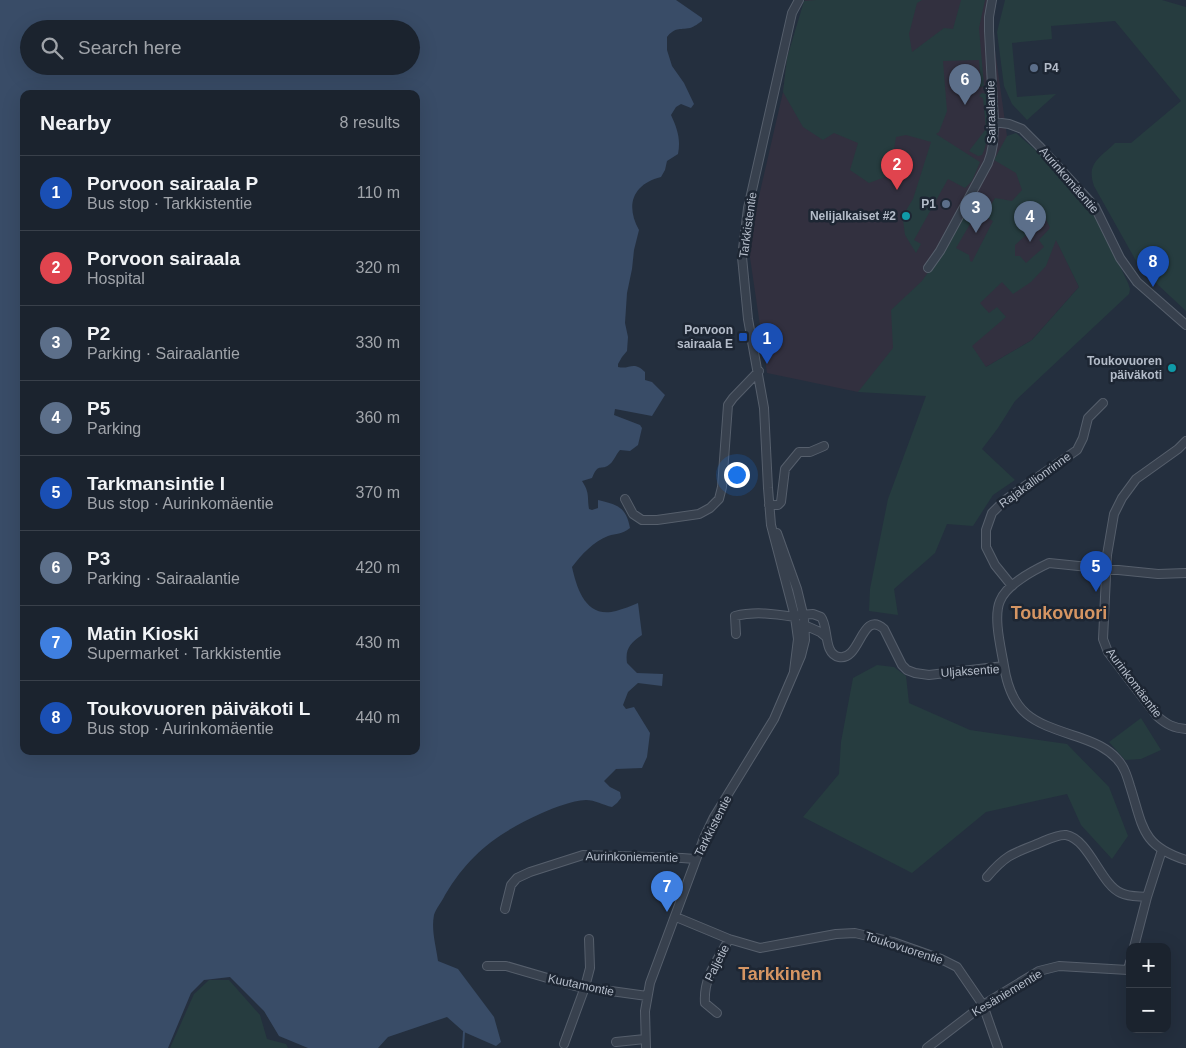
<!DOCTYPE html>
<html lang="en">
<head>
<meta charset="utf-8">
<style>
	:root { --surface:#1b232e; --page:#242b36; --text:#f1f3f6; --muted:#a0a4aa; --line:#39404a; --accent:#d93025 }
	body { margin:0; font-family:Helvetica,sans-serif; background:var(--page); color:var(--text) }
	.controls { position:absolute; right:15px; bottom:15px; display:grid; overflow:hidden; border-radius:10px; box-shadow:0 5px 20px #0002 }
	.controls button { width:45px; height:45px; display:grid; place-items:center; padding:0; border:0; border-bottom:1px solid var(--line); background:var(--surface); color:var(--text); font:25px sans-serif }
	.you { position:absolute; left:736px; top:474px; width:18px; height:18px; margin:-12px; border:4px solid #fff; border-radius:50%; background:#1a73e8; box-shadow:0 0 0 8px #1a73e833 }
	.badge { display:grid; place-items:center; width:32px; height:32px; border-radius:50%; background:var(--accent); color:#fff; font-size:16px; font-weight:700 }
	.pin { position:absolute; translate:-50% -41px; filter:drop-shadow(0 1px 2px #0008) }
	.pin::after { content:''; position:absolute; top:26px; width:18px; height:15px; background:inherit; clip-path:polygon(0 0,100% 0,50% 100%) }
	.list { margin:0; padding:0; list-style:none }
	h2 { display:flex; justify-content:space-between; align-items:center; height:65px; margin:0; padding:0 20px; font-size:21px }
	h2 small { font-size:16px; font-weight:400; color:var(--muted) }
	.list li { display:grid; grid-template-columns:32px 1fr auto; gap:15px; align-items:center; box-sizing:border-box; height:75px; padding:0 20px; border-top:1px solid var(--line) }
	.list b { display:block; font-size:19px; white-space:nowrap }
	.list p { margin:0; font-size:16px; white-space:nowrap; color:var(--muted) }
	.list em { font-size:16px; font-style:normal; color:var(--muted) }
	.icon { flex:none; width:28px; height:28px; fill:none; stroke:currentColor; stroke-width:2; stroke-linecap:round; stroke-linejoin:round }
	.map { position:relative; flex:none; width:1186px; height:1048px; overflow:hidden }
	.search { position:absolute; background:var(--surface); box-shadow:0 5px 20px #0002; left:20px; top:20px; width:400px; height:55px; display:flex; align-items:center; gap:12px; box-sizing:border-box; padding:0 18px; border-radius:28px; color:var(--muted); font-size:19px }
	.panel { position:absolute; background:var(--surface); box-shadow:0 5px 20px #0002; left:20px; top:90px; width:400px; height:665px; border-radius:10px }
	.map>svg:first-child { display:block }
</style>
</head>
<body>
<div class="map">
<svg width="1186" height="1048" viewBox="0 0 1186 1048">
	<rect width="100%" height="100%" fill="#242f3e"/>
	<path fill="#32303f" d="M 805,0 L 988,0 L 1007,136 L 1079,287 L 1032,340 L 986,367 L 858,392 L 767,373 L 748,244 L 783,92 L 787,58 Z"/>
	<path fill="#263c3f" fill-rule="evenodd" d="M 816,0 L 922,0 L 917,3 L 909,34 L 912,52 L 944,28 L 953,29 L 961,0 L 985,0 L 979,28 L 984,86 L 980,87 L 977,83 L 981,83 L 979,60 L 943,61 L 947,111 L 939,132 L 936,134 L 980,162 L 972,181 L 965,188 L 948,179 L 914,240 L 921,244 L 916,253 L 905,235 L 903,220 L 905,212 L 913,199 L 931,142 L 906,135 L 896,137 L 893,155 L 885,177 L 869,183 L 850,170 L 858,143 L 834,133 L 823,140 L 803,127 L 783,92 L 787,58 L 804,1 Z
		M 1005,0 L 1162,0 L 1186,7 L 1186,311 L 1140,268 L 1094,186 C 1086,163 1100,158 1115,143 L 1131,143 L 1181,101 L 1115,21 L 1051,26 L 1052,39 L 1012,43 L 1017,97 L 1056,94 L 1027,120 L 1012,104 L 1004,86 L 997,32 Z
		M 982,93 L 986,94 C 987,114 991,137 982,155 L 978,156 L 969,151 L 986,129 L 983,98 L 979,96 Z
		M 1016,133 L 1049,162 L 1094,212 L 1128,283 L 1130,289 L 1129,294 L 1015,401 L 998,428 L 982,449 L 1015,480 L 993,495 L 973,526 L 947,524 L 935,553 L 894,589 L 898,615 L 869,611 L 870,589 L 888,499 L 926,396 L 858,392 L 893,348 L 891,310 L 922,281 L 946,246 L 948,246 L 970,205 L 986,213 L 995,198 L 1012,201 L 1022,190 L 1016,173 L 994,160 L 1007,136 ZM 977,212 L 993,221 L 972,262 L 970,261 L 969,255 L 956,248 ZM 1046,219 L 1050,228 L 1039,240 L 1044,247 L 1026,263 L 1020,256 L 1015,256 L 1015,245 L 1043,220 ZM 1056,240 L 1079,287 L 1032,340 L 986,367 L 972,346 L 1006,317 L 997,307 L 989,313 L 980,303 L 1002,282 L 1013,294 L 1031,282 L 1046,266 Z
		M 877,665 L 894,667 L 906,676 L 909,703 L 970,730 L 1067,744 L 1109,787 L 1128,836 L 1112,859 L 1081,825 L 1067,794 L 986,812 L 912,873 L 803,817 L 839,774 L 841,742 L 853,678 Z
		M 1141,718 L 1161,750 L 1141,759 L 1125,760 L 1109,742 Z
		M 209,980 L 229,980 L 260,1015 L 267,1039 L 286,1044 L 288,1048 L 170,1048 L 194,994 Z"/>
	<path fill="#394c67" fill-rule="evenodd" d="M 0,0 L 676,0 L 702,18 L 702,21 C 699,23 694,27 690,28 C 679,30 675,27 667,37 L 667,50 L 672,66 L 684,83 L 694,104 L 691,108 L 681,104 L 676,107 L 671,115 C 677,128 681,139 678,154 L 667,161 L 665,170 L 661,177 C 633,184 625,205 639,230 L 634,250 L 632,269 L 627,293 L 625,323 L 628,337 L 627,351 L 622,357 L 618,364 L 618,367 C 630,370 633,360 645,372 L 645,380 L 652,382 L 665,395 L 652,416 L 615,409 L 614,415 L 640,425 L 642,428 L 638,445 L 630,451 L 620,450 C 616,454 614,461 610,464 C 601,472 599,461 592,478 L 582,481 C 590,493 587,497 589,509 L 592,510 L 598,508 L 598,500 C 617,505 626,506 630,528 C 621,535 617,533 608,536 C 593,542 582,554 572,567 C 577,589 586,619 616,611 C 623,609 631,606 638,603 L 642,635 C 630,643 625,649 627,663 L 637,673 L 663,674 L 662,686 L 638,683 L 628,692 L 623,705 L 626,709 L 634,707 L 650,733 L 647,757 L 642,768 L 616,769 L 604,781 L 610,787 L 620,792 L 621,798 L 617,803 L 612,807 C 603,805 595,800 586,800 C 571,801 556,807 542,813 C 498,833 470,853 445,895 C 442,902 436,908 434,915 C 431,930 436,946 438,961 L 458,969 L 494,1017 L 501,1042 L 496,1046 L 464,1032 L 447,1017 L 388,1037 L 378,1048 L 308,1048 L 279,1036 L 264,1011 L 230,977 L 204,980 L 191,993 L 168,1048 L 0,1048 ZM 29,29 L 411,29 L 411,66 L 29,66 ZM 24,94 L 416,94 L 416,751 L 24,751 Z"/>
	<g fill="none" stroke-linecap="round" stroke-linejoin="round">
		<path stroke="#394c67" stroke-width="2" d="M 463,1048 L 464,1032"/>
		<defs>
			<path id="minor" d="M 994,122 L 1009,124 L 1022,129 L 1039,146 L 1095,207 L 1120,258 L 1137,282 L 1186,325
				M 928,268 L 940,251 L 988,163 L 991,154 L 993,144 L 994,122 L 989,31 L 989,17 L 992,0
				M 1186,441 L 1178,449 L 1136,479 L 1122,498 L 1114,514 L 1107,555 L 1103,639 L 1108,652 L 1157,716 C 1167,725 1174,728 1186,729
				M 625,499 L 633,514 L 642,520 L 657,520 L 699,514 L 710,508 L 719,499 L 722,487 L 728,405 L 733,398 L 759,371
				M 769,505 L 778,505 L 781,502 L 785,469 L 799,452 L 810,452 L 824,446
				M 1012,586 L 995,565 L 986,547 L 986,530 L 992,513 L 1005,500 L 1077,450 L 1083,438 L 1088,418 L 1103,403
				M 800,615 L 813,614 L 821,617 C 829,627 823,654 839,657 C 861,661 861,609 884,629 L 902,665 L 907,670 L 915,673 L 929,675 L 1004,666 C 1012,718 1037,723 1081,738 C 1095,743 1107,748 1117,759 C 1124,766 1127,776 1130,786 C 1143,826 1141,846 1186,860
				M 802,624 L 820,632 L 826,637
				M 736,634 L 735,616 C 755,611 775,614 795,617
				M 1004,666 C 1001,648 993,617 1000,601 C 1006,585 1034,570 1049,563 L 1158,574 L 1186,573
				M 794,671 L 798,639 L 795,617 L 771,525 L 768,488 L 764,408 L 748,319 L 742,257 L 748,208 L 792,13 L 799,0
				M 987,877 C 1005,856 1011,854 1037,844 C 1045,841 1057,834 1066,835 C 1089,839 1101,885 1121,893 C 1129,897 1138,896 1147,897
				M 505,909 L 511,885 L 517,878 L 530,872 L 583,855 L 682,858 L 695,859
				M 676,917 L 729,939 L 760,948 L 836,934 L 855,933 L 893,942 L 941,959 L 957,967 L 983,1005 L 998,1048
				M 1134,947 L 1147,897 L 1162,850
				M 487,966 L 506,966 L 575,986 L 647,996
				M 717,1013 L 705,1003 C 703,977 718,960 729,939
				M 616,1042 L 645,1039
				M 564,1044 L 585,987 L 590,968 L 589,939
				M 646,1048 L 645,1011 L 650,983 L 704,838 L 714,817 L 774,719 L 801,656 L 805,640 L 804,618 L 797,589 L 777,533
				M 927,1048 L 983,1005 L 1039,971 L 1059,966 L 1128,970 L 1130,962"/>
		</defs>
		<use href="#minor" stroke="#565f6c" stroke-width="10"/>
		<use href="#minor" stroke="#38414e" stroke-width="8"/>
	</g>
	<g fill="#5c6f8a" stroke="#1d2633" stroke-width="2">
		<circle cx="1034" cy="68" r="5"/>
		<circle cx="946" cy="204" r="5"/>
	</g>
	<g fill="#0f9aa8" stroke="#1d2633" stroke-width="2">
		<circle cx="906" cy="216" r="5"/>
		<circle cx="1172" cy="368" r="5"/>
	</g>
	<rect fill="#1a4fb4" stroke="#1d2633" stroke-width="2" x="738" y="332" width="10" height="10" rx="2.5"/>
	<g text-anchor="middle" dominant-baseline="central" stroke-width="5" stroke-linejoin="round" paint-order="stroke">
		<g font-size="12" font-weight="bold" fill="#b4bcc9" stroke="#1d2633" text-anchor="end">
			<text x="1044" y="68" text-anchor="start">P4</text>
			<text x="936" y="204">P1</text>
			<text x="896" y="216">Nelijalkaiset #2</text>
			<text x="733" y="330">Porvoon<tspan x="733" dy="14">sairaala E</tspan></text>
			<text x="1162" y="361">Toukovuoren<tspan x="1162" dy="14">päiväkoti</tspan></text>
		</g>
		<g font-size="12" fill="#b4bcc9" stroke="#1d2633">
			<text transform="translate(991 112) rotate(-91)">Sairaalantie</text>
			<text transform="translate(1069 180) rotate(49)">Aurinkomäentie</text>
			<text transform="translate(748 225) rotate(-82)">Tarkkistentie</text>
			<text transform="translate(1035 480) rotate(-36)">Rajakallionrinne</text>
			<text transform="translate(970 671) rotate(-4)">Uljaksentie</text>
			<text transform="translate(1134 683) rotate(53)">Aurinkomäentie</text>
			<text transform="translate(713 826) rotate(-63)">Tarkkistentie</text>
			<text transform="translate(632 857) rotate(1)">Aurinkoniementie</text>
			<text transform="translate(904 948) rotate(18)">Toukovuorentie</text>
			<text transform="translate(717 963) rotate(-63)">Paljetie</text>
			<text transform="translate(581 985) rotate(12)">Kuutamontie</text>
			<text transform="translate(1007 993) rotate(-31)">Kesäniementie</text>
		</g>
		<g font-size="18" font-weight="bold" fill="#d59563" stroke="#1d2633">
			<text x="1059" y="613">Toukovuori</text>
			<text x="780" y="974">Tarkkinen</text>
		</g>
	</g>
</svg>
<div class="controls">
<button>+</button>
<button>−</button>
</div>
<div class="you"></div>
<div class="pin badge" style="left:767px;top:364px;background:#1a4fb4">1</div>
<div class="pin badge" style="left:897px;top:190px;background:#e0444e">2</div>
<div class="pin badge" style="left:976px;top:233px;background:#5c6f8a">3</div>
<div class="pin badge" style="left:1030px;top:242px;background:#5c6f8a">4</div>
<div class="pin badge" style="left:1096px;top:592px;background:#1a4fb4">5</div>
<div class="pin badge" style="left:965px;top:105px;background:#5c6f8a">6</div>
<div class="pin badge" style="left:667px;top:912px;background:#3f7fe0">7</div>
<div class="pin badge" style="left:1153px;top:287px;background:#1a4fb4">8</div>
<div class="search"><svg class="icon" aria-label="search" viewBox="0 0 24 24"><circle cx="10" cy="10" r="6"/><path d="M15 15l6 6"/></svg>Search here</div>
<section class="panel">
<h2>Nearby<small>8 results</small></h2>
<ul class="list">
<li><span class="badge" style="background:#1a4fb4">1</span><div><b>Porvoon sairaala P</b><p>Bus stop · Tarkkistentie</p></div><em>110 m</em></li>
<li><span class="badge" style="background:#e0444e">2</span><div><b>Porvoon sairaala</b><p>Hospital</p></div><em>320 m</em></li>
<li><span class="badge" style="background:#5c6f8a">3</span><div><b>P2</b><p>Parking · Sairaalantie</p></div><em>330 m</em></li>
<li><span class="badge" style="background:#5c6f8a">4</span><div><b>P5</b><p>Parking</p></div><em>360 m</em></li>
<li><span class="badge" style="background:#1a4fb4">5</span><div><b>Tarkmansintie I</b><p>Bus stop · Aurinkomäentie</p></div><em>370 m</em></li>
<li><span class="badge" style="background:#5c6f8a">6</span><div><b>P3</b><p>Parking · Sairaalantie</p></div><em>420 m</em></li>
<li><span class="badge" style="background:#3f7fe0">7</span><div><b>Matin Kioski</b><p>Supermarket · Tarkkistentie</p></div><em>430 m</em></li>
<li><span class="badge" style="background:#1a4fb4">8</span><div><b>Toukovuoren päiväkoti L</b><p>Bus stop · Aurinkomäentie</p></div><em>440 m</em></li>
</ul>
</section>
</div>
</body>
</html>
